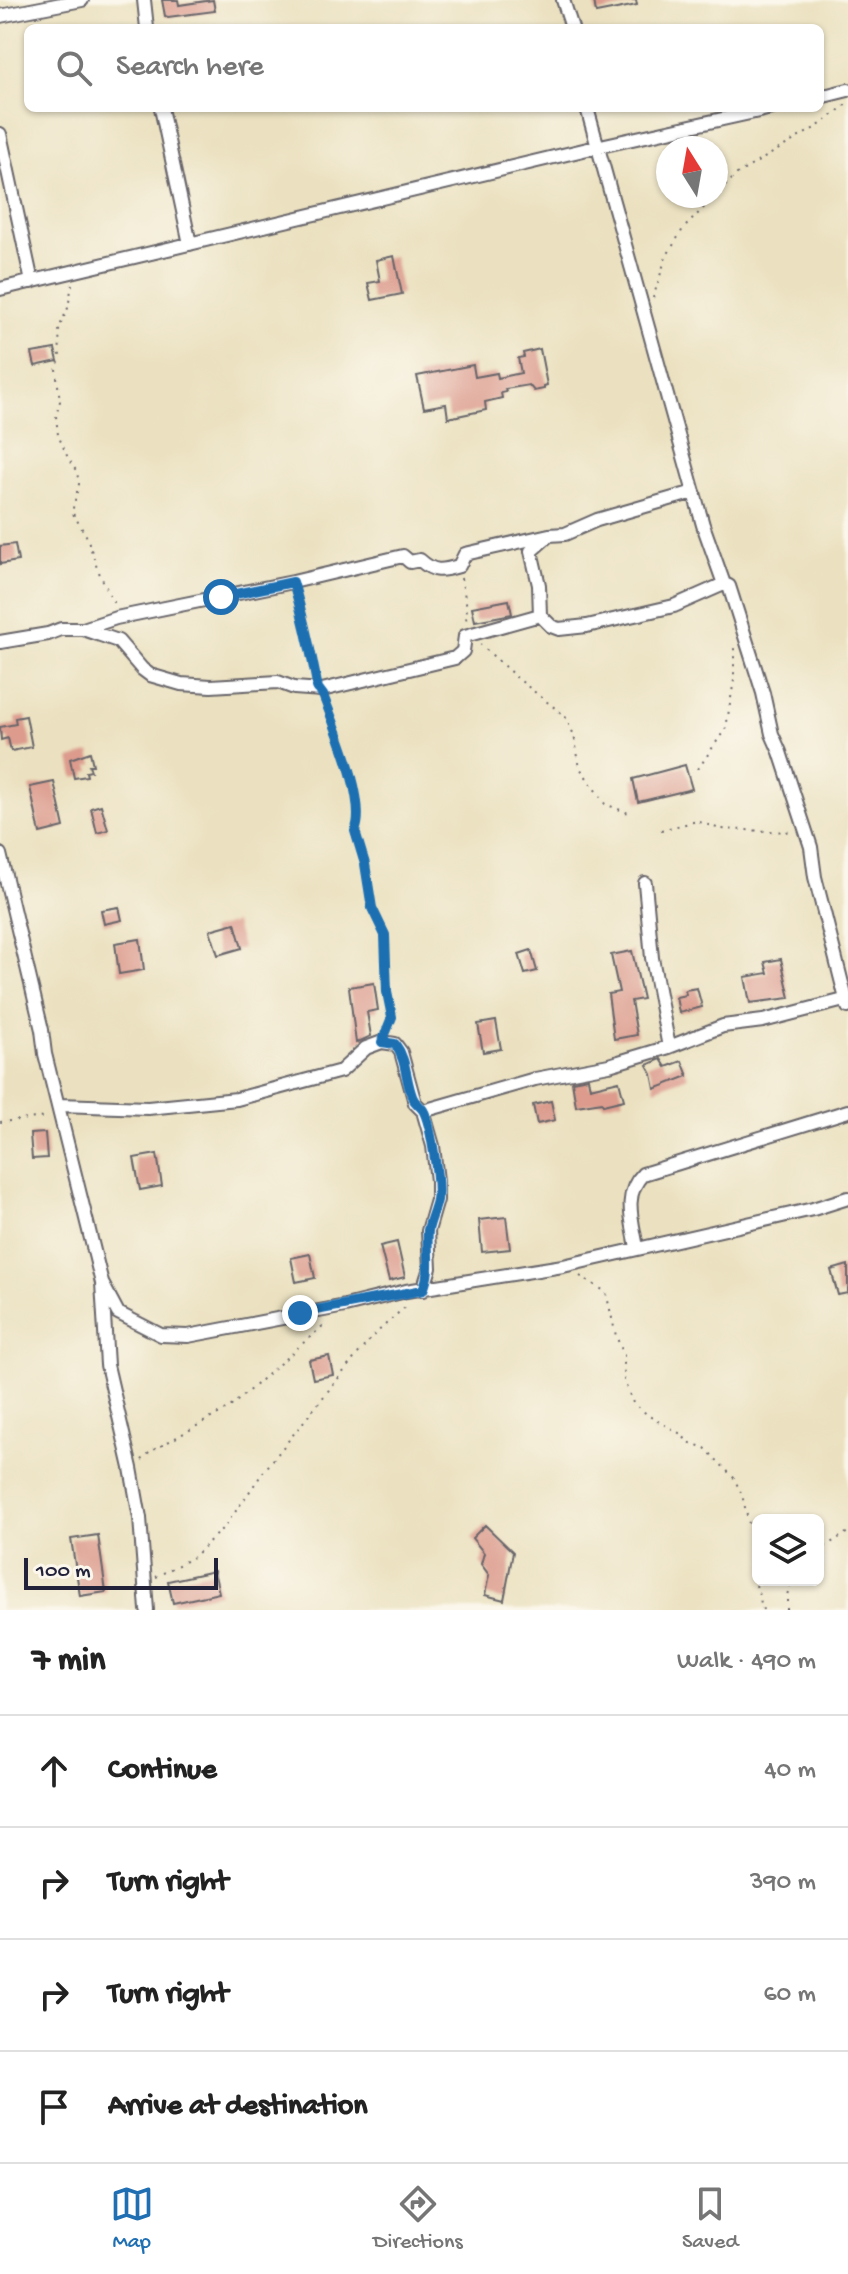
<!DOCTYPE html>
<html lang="en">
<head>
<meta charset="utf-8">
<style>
	:root { --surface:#fff; --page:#f2f2f2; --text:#222; --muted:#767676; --line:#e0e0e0; --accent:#1f6fb2 }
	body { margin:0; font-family:"Gochi Hand",sans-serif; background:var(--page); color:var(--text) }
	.controls { position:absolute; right:24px; bottom:24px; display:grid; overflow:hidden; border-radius:12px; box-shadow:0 2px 6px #0004 }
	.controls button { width:72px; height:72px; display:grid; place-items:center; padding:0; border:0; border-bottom:2px solid var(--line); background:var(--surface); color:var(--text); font:40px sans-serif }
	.compass { position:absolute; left:656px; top:136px; width:72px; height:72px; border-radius:50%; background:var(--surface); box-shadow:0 2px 6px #0004; rotate:349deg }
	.scale { position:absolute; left:24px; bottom:20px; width:194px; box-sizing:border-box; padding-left:8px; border:4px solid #22223b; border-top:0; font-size:22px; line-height:28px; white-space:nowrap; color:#22223b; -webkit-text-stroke:6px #fbf7ec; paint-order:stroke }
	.stop { position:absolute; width:24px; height:24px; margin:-18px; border:6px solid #1f6fb2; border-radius:50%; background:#fff }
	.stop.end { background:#1f6fb2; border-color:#fff; box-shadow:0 2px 8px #0008 }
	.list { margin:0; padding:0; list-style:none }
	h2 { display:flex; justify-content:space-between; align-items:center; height:104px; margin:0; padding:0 32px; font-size:34px }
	h2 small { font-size:26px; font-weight:400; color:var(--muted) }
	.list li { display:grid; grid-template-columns:52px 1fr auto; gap:24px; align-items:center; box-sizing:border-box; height:112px; padding:0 32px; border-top:2px solid var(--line) }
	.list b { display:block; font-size:30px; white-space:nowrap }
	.list em { font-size:26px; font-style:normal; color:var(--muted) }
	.icon { flex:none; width:44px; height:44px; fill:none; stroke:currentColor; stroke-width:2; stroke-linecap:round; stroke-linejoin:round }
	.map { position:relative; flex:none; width:848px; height:1610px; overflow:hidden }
	.search { position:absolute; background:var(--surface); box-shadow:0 2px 6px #0004; left:24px; right:24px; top:24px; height:88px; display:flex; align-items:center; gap:20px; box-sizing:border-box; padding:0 28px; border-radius:12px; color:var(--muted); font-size:30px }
	.sheet { height:552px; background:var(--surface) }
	nav { display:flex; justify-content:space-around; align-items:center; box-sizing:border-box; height:112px; border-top:2px solid var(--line); background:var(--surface); font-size:22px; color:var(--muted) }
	nav a { display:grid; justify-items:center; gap:4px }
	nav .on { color:var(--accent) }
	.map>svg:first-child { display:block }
</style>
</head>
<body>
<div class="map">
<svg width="848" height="1610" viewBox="0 0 848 1610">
	<rect width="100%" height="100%" fill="#fbf7ec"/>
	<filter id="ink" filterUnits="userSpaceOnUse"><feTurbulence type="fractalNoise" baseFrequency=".0125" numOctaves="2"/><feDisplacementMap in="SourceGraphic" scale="16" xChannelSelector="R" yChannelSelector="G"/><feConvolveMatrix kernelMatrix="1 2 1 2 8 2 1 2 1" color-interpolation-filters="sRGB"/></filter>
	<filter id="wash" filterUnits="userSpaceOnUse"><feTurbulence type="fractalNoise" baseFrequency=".006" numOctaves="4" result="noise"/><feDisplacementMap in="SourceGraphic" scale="32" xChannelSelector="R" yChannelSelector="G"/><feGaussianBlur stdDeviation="1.8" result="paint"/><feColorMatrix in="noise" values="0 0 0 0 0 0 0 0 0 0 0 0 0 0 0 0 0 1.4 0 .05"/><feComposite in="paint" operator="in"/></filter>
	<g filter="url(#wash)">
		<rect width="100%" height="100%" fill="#ebe1c0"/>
		<g id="blocks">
			<path fill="#dc9b8d" d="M 162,0 L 178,0 L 179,5 L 213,0 L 215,11 L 168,17 L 165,16 Z
				M 594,0 L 636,0 L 637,5 L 596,13 Z
				M 394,256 L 402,294 L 372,300 L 368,283 L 380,281 L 376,260 Z
				M 55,349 L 58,361 L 35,366 L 32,353 Z
				M 540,349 L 547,385 L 544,386 L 544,389 L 534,391 L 529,385 L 505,389 L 506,392 L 501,393 L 502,398 L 485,402 L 486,410 L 448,418 L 446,404 L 424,408 L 417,376 L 473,365 L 475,377 L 497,373 L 498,378 L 521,373 L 518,358 L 524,357 L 523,353 Z
				M 15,544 L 18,561 L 0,564 L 0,546 Z
				M 509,600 L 512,614 L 475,621 L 472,607 Z
				M 26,716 L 32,747 L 11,751 L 8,738 L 1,740 L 0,727 L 16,724 L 15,718 Z
				M 90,752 L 93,765 L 89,765 L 91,771 L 86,772 L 87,776 L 74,778 L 70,759 Z
				M 685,765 L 692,789 L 638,802 L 633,779 Z
				M 54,782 L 64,827 L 40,833 L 30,787 Z
				M 101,805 L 108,830 L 97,833 L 91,808 Z
				M 119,907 L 122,920 L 104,924 L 101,910 Z
				M 235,923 L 242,948 L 218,955 L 210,930 Z
				M 140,939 L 144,970 L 119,974 L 115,943 Z
				M 531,950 L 537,971 L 525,974 L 519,954 Z
				M 632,951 L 643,999 L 631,1001 L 637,1035 L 614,1039 L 608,994 L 619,992 L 611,955 Z
				M 781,959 L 790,998 L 750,1003 L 745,977 L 768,973 L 765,962 Z
				M 374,983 L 378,1010 L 367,1012 L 371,1036 L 356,1043 L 349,987 Z
				M 697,988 L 702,1007 L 679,1013 L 676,997 L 686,995 L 685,990 Z
				M 496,1021 L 501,1049 L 483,1052 L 478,1024 Z
				M 661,1059 L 666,1067 L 682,1061 L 688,1076 L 655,1089 L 652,1074 L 647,1065 Z
				M 588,1078 L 590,1088 L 619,1081 L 624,1100 L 603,1105 L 602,1102 L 576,1106 L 572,1081 Z
				M 551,1101 L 555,1120 L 537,1124 L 533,1105 Z
				M 45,1133 L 47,1158 L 32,1159 L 30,1134 Z
				M 157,1154 L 162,1186 L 140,1190 L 134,1158 Z
				M 506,1217 L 510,1249 L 482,1252 L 479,1220 Z
				M 397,1242 L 405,1277 L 389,1281 L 380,1246 Z
				M 310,1254 L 315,1278 L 296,1282 L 291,1258 Z
				M 848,1265 L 848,1293 L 838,1295 L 831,1270 Z
				M 329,1356 L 333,1375 L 313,1379 L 309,1360 Z
				M 485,1525 L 513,1552 L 504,1600 L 485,1595 L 489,1575 L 481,1564 L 484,1553 L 472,1538 Z
				M 98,1535 L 106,1592 L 80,1596 L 71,1539 Z
				M 214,1571 L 219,1593 L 173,1603 L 168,1581 Z"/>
		</g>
	</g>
	<g filter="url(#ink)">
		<use href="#blocks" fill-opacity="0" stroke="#68656a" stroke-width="2"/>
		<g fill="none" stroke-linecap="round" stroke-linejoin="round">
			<defs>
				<path id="street" d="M 144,0 L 147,28
					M 563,0 L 572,28
					M 0,16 L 82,0
					M 820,97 L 848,90
					M 161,108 L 190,244
					M 587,108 L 703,525 L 724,584 L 729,586 L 763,693 L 772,734 L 780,752 L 811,847 L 815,877 L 848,1007
					M 0,134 L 32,282
					M 0,289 L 596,147 L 772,108
					M 540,615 L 539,585 L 531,551 L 549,535 L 565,534 L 597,520 L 694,492
					M 83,629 L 118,641 L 142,669 L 150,675 L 181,684 L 211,686 L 278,682 L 294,688 L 322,690 L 455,658 L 463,651 L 465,636 L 540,615 L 551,626 L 559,629 L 587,626 L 674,606 L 724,584
					M 0,642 L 48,634 L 61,629 L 83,629 L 116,618 L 293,582 L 403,556 L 410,562 L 420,560 C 434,573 442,571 459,566 L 465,554 L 549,535
					M 0,854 L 42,1030 L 45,1054 L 102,1283 L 107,1365 L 131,1468 L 140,1518 L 147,1610
					M 645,883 L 652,958 L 669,1047
					M 59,1105 L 148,1108 L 237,1099 L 341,1071 L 366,1048 L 382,1042 L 395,1044 L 401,1052 L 415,1103 L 423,1111 L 433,1146 L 437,1181 L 437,1200 L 428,1231 L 430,1268 L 423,1290
					M 423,1111 L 535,1079 L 609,1065 L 669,1047 L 723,1026 L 763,1021 L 848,999
					M 637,1248 C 633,1222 622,1195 643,1174 L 848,1111
					M 102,1283 L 118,1313 L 161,1335 L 188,1336 L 345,1306 L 406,1291 L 563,1266 L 813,1209 L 848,1198"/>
			</defs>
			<use href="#street" stroke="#68656a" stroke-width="16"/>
			<path stroke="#68656a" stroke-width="2" stroke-dasharray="2 6" stroke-linecap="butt" d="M 72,284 L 68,308 L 59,328 L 60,359 L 56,369 L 60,401 L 56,416 L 58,435 L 68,458 L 77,472 L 79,484 L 72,512 L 87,537 L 97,568 L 114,604
				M 653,298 L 666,257 L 683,229 L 737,174 L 823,123 L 848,103
				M 461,578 L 467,607 L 466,623
				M 296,594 L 309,633 L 315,677
				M 480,644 L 517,678 L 565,716 L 574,735 L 580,768 L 596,791 L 605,804 L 631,814
				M 326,704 C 338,729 366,807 355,831 L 365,864 L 372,908 L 385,935 L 392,1017 L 387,1029
				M 698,769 L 726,728 L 734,680 L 734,644
				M 661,830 L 697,821 L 720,829 L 793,832
				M 0,1122 L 46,1117
				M 580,1276 L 606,1292 L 616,1336 L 624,1355 L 624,1381 L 633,1403 L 649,1416 L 681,1434 L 688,1442 L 705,1448 L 734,1478 L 742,1495 L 750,1528 L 754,1578 L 763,1610
				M 142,1460 L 150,1452 L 229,1408 L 325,1324
				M 818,1551 L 848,1532
				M 156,1577 L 193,1557 L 226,1525 L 264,1471 L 357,1355 L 374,1335 L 407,1305
				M 787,1610 L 787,1595 L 792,1580"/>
			<use href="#street" stroke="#fff" stroke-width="12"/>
		</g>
	</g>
	<g fill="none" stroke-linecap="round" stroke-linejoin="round" filter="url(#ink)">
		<path stroke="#1f6fb2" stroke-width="10" d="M 221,597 L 293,582 C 304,619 311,652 318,689 L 317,687 L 323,695 C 334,725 368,802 355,831 L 365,864 L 372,908 L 385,935 L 387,992 L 392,1017 L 382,1042 L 395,1044 C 407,1060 405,1078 412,1096 C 414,1103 419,1104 423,1110 C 431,1123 440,1184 437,1200 C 435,1210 430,1220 428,1230 C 426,1252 432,1269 423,1290 L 300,1313"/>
	</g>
</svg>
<div class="controls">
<button><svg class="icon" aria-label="layers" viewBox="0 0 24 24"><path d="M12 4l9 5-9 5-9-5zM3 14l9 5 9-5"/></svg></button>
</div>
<svg class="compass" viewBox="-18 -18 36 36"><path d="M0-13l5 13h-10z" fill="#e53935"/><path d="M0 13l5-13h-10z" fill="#767676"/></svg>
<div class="scale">100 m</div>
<div class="stop" style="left:221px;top:597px"></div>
<div class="stop end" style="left:300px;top:1313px"></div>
<div class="search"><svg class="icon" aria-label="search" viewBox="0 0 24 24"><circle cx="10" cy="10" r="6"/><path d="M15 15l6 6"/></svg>Search here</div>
</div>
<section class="sheet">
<h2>7 min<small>Walk · 490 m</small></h2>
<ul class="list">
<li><svg class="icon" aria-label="ahead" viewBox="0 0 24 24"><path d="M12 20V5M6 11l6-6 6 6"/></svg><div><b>Continue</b></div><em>40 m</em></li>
<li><svg class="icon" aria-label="right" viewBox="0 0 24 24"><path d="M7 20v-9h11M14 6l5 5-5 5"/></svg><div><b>Turn right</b></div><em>390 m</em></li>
<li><svg class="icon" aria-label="right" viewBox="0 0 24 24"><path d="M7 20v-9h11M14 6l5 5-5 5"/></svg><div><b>Turn right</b></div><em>60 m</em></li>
<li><svg class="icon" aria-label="arrive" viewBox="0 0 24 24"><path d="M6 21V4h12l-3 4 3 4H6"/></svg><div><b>Arrive at destination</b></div></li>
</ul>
</section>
<nav>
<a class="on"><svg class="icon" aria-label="map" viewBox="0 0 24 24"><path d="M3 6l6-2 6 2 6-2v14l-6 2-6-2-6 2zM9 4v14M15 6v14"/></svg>Map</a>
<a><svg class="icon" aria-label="directions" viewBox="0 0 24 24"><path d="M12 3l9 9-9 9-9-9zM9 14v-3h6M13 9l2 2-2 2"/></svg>Directions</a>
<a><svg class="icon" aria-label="saved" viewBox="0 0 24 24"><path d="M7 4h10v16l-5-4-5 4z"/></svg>Saved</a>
</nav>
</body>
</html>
